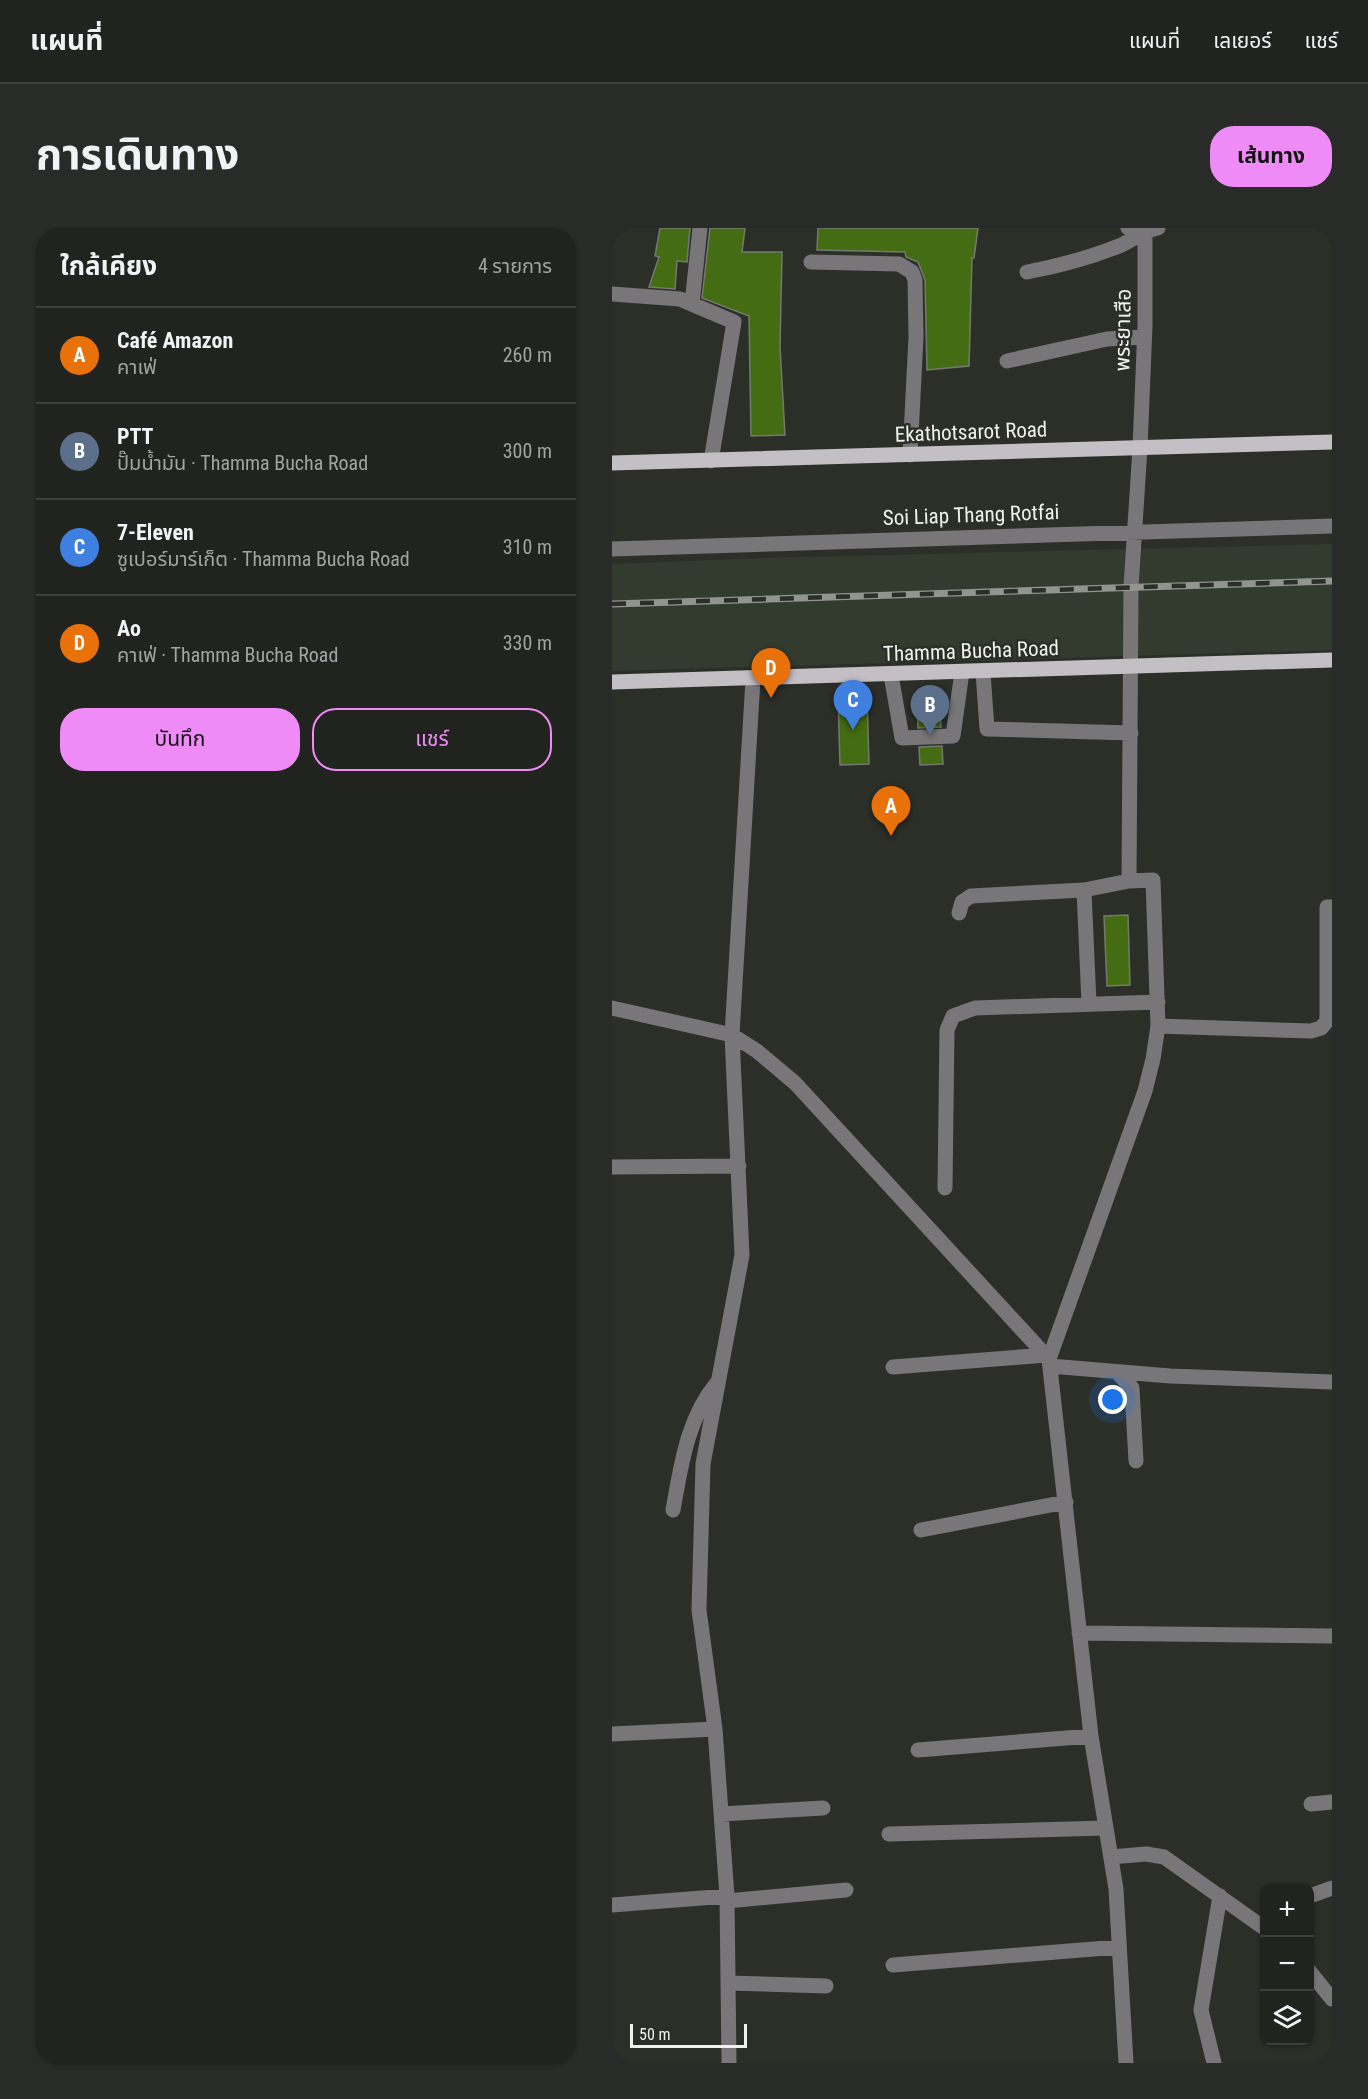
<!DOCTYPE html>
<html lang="th">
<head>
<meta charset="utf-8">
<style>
	:root { --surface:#20231e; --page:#282b27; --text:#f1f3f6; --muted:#a2a4a4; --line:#3d403c; --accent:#ef8bf7 }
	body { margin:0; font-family:"Roboto Condensed","Noto Sans Thai",sans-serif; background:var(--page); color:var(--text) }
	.controls { position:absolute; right:18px; bottom:18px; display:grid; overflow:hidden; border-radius:12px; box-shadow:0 2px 4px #0004 }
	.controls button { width:54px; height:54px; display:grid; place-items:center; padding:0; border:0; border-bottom:2px solid var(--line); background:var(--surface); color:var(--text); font:30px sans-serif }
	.scale { position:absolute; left:18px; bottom:15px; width:117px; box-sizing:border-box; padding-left:6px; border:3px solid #eff2ed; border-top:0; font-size:16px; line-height:21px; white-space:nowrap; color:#eff2ed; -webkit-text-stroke:4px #2b2f28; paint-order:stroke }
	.you { position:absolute; left:501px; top:1172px; width:21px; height:21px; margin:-15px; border:4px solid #fff; border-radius:50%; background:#1a73e8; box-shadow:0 0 0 9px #1a73e833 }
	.badge { display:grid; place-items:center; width:39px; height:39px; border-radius:50%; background:var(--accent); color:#fff; font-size:20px; font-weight:700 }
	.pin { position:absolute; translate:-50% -50px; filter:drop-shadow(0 2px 3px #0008) }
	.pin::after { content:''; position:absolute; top:32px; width:21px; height:18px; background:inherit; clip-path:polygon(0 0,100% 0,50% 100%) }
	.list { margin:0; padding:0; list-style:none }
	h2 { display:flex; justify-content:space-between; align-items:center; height:78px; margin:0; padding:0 24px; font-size:26px }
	h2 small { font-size:20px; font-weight:400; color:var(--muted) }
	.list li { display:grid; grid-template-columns:39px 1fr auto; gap:18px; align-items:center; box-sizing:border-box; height:96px; padding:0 24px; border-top:2px solid var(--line) }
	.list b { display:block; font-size:22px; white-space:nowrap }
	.list p { margin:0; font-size:20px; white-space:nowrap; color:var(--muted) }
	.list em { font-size:20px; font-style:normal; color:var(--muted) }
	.actions { display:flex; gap:12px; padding:18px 24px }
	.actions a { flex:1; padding:14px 0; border:2px solid var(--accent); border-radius:24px; text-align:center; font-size:21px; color:var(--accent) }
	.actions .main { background:var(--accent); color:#111 }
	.icon { flex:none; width:33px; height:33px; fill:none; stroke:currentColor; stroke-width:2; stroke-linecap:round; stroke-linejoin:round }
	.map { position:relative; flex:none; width:720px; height:1835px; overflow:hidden; border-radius:24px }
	header { display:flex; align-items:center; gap:36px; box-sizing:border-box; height:84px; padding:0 30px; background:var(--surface); border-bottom:2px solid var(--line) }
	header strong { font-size:28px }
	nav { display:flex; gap:33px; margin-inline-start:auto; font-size:21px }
	.intro { display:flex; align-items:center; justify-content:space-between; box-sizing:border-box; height:144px; padding:0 36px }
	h1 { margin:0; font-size:42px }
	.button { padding:15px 27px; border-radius:24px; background:var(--accent); color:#111; font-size:21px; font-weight:700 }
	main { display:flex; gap:36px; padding:0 36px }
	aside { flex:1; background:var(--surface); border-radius:24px; box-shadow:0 2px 4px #0004 }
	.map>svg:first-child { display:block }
</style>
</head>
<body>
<header>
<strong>แผนที่</strong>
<nav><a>แผนที่</a><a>เลเยอร์</a><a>แชร์</a></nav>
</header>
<div class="intro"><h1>การเดินทาง</h1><a class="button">เส้นทาง</a></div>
<main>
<aside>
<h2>ใกล้เคียง<small>4 รายการ</small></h2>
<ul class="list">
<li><span class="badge" style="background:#e8710a">A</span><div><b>Café Amazon</b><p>คาเฟ่</p></div><em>260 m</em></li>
<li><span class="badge" style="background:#5c6f8a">B</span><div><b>PTT</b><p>ปั๊มน้ำมัน · Thamma Bucha Road</p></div><em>300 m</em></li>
<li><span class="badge" style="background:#3f7fe0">C</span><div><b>7-Eleven</b><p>ซูเปอร์มาร์เก็ต · Thamma Bucha Road</p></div><em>310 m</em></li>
<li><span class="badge" style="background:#e8710a">D</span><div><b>Ao</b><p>คาเฟ่ · Thamma Bucha Road</p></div><em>330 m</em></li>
</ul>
<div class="actions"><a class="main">บันทึก</a><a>แชร์</a></div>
</aside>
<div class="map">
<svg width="720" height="1835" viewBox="0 0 720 1835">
	<rect width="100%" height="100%" fill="#2b2f28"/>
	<path fill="#333b2e" d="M 720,316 L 720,422 L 0,443 L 0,336 L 154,330 Z"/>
	<path fill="#446c12" stroke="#747970" stroke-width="1.5" d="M 48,0 L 78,0 L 75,34 L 65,33 L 63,61 L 37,59 L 47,29 L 43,28 Z
		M 98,0 L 133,0 L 130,24 L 170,24 L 168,119 L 173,207 L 139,208 L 137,88 L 90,70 Z
		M 206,0 L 366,0 L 362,30 L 360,30 L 357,138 L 315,142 L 313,52 L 306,34 L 294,29 L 293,24 L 205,22 Z
		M 226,468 L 255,468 L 257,536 L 228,537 Z
		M 328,478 L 329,499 L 306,500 L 305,479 Z
		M 330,518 L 331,536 L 308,537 L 307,519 Z
		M 516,687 L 518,757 L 495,758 L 492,688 Z"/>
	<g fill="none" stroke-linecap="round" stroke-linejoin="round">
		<path stroke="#797679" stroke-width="15" d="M 199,34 L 287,36 L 300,44 L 303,52 L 304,109 L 298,227
			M 415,44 C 447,38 477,30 507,18 C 521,12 531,3 546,0
			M 0,66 L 68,71 L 122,94 L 99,233
			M 80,76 L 88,0
			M 395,133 L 495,111 L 532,109
			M 0,321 L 720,298
			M 371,444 L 375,501 L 519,505
			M 279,447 L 290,510 L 341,508 L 350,444
			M 472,662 L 477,776
			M 347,685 L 350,674 L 359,668 L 472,662 L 517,653
			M 0,780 L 120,807 L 145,823 L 183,855 L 437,1131
			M 546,798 L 699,803 L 709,800 L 715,793 L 715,679 L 720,679
			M 0,939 L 127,938
			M 333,960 L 335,802 L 341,788 L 363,780 L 546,774
			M 438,1138 L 558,1148 L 720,1154
			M 281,1139 L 434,1127
			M 505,1144 L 520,1160 L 524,1233
			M 61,1282 C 69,1238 75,1191 104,1156
			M 309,1302 L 454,1274
			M 467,1405 L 720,1408
			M 0,1506 L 103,1501
			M 306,1522 L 479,1508
			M 699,1576 L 720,1574
			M 109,1586 L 211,1580
			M 277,1606 L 493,1600
			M 499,1629 L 534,1626 L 552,1629 L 652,1700
			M 698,1668 L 720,1660
			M 115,1673 L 234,1662
			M 0,1677 L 115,1668
			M 281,1737 L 507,1719
			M 698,1744 L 720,1771
			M 116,1755 L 214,1758
			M 117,1835 L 115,1668 L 103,1501 L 87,1382 L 91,1236 L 130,1027 L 120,807 L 141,451
			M 514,1835 L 504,1661 L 479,1508 L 437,1131 L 533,863 L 541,831 L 546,798 L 541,652 L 517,653 L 519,359 L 528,220 L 533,98 L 533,3 L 516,0
			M 602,1835 L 589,1782 L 608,1668"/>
		<path stroke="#c4bec5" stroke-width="15" d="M 0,235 L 720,214
			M 0,454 L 720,432"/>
		<defs>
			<path id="rail" d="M 0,376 L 720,353"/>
		</defs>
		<use href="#rail" stroke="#92958f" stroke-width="7"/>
		<use href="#rail" stroke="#2b2f28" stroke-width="4.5" stroke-dasharray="14" stroke-linecap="butt"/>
	</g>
	<g text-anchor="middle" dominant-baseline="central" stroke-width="5" stroke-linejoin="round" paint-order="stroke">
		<g font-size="21" fill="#eff2ed" stroke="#2b2f28">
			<text transform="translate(511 102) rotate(-89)">พระยาเสือ</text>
			<text transform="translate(359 204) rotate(-2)">Ekathotsarot Road</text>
			<text transform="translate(359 287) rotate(-2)">Soi Liap Thang Rotfai</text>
			<text transform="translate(359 423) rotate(-2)">Thamma Bucha Road</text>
		</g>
	</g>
</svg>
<div class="controls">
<button>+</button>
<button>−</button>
<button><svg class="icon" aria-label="layers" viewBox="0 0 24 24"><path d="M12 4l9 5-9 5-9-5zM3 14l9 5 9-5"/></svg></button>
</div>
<div class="scale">50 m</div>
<div class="you"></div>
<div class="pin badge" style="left:279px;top:608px;background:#e8710a">A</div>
<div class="pin badge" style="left:318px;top:507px;background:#5c6f8a">B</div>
<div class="pin badge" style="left:241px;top:502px;background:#3f7fe0">C</div>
<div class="pin badge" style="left:159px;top:470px;background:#e8710a">D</div>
</div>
</main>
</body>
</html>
